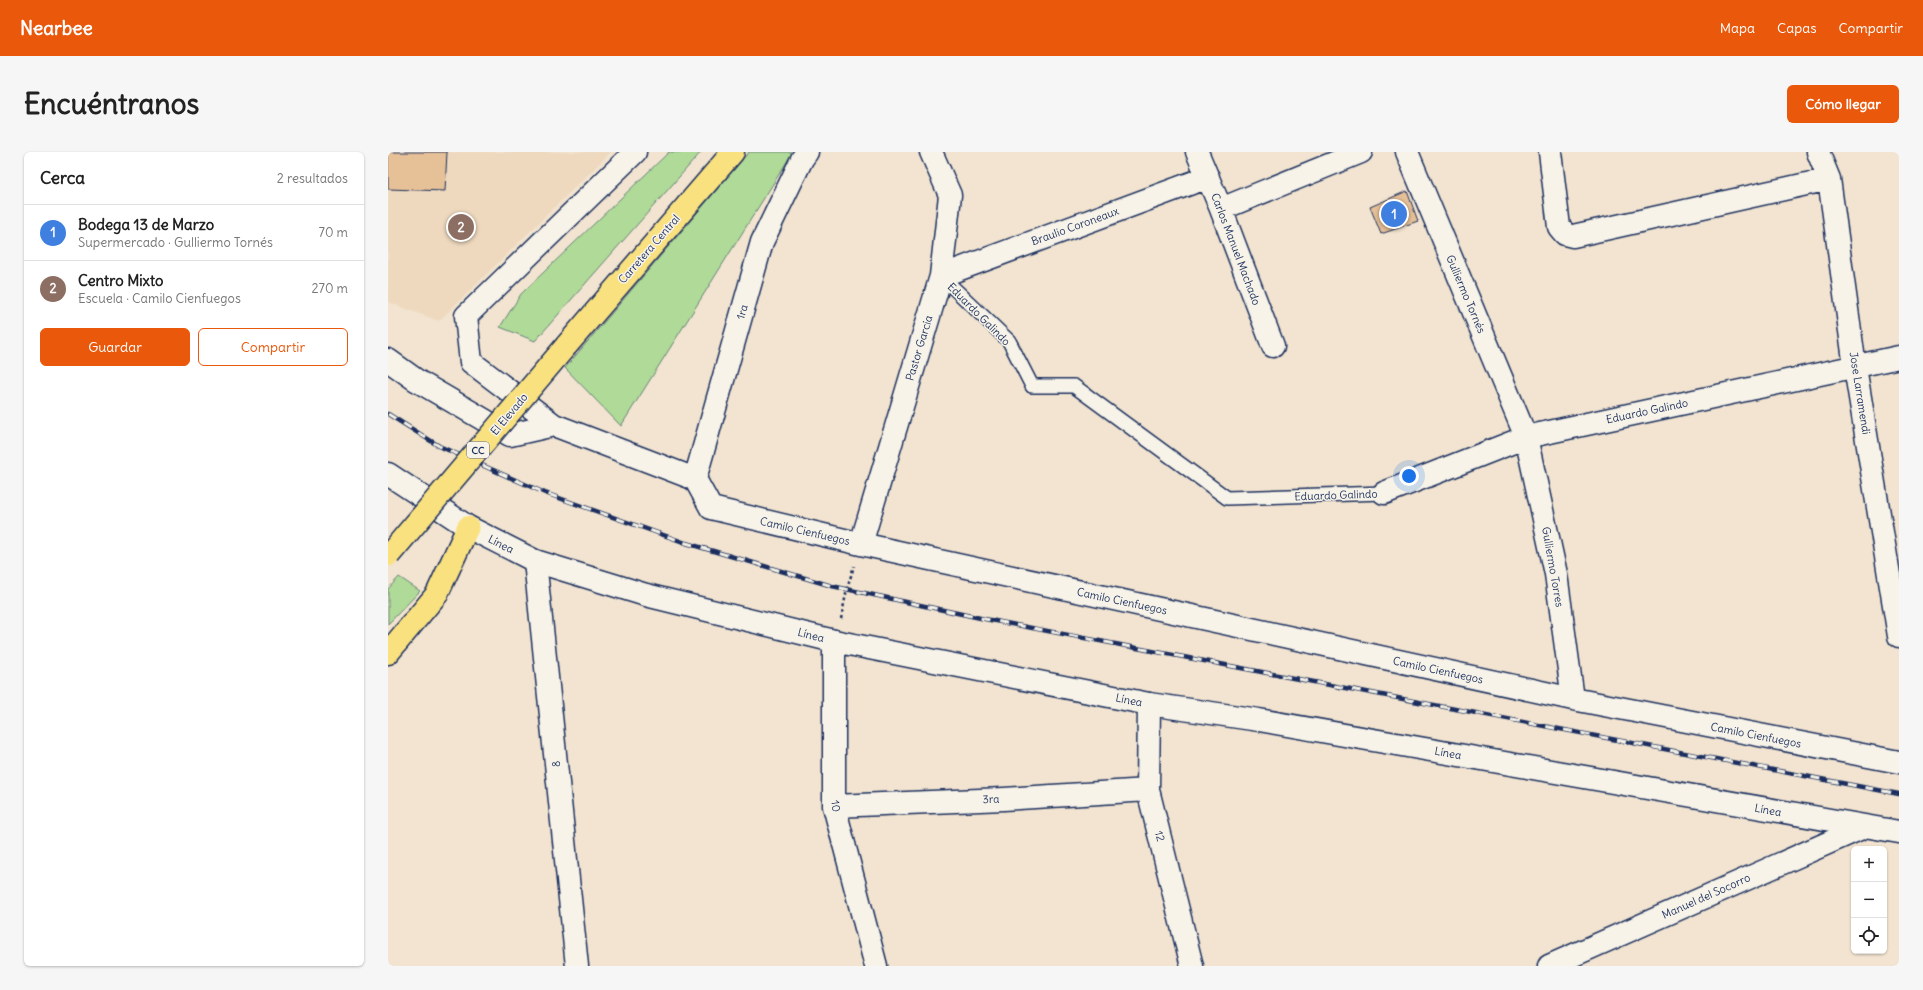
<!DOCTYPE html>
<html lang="es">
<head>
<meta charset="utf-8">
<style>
	:root { --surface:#fff; --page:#f6f6f6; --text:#222; --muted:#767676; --line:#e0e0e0; --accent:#ea580c }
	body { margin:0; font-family:Delius,sans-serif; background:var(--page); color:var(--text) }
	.controls { position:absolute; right:12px; bottom:12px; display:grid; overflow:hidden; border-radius:6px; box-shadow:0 1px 3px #0004 }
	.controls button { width:36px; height:36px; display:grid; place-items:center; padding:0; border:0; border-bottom:1px solid var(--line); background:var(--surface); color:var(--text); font:20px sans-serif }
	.you { position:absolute; left:1021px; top:324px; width:14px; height:14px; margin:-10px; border:3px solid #fff; border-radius:50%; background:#1a73e8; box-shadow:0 0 0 6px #1a73e833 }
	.badge { display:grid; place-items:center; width:26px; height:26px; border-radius:50%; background:var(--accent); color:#fff; font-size:13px; font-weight:700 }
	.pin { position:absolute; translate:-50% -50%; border:2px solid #fff; box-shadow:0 1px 4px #0006 }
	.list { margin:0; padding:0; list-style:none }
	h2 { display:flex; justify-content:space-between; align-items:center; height:52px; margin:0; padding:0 16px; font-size:17px }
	h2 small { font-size:13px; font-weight:400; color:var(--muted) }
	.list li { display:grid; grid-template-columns:26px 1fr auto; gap:12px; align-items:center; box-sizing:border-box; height:56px; padding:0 16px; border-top:1px solid var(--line) }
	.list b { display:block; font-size:15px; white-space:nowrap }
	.list p { margin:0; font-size:13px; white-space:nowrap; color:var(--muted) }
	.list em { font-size:13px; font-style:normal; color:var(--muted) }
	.actions { display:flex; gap:8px; padding:12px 16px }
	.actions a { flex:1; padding:9px 0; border:1px solid var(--accent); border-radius:6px; text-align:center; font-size:14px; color:var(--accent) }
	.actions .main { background:var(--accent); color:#fff }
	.icon { flex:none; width:22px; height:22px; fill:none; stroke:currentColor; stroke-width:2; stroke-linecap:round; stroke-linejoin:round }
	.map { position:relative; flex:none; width:1511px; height:814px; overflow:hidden; border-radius:6px }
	header { display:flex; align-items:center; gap:24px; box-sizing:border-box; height:56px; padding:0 20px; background:var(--accent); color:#fff }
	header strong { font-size:19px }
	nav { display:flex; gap:22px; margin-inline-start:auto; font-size:14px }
	.intro { display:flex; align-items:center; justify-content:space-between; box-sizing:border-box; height:96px; padding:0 24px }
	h1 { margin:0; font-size:28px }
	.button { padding:10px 18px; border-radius:6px; background:var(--accent); color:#fff; font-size:14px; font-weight:700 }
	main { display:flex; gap:24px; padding:0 24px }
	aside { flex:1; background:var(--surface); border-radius:6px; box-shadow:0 1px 3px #0004 }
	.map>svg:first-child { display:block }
</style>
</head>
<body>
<header>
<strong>Nearbee</strong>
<nav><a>Mapa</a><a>Capas</a><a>Compartir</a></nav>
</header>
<div class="intro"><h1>Encuéntranos</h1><a class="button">Cómo llegar</a></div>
<main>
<aside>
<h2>Cerca<small>2 resultados</small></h2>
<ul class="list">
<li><span class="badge" style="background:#3f7fe0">1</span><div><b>Bodega 13 de Marzo</b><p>Supermercado · Gulliermo Tornés</p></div><em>70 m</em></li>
<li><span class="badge" style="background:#8d6e63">2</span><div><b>Centro Mixto</b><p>Escuela · Camilo Cienfuegos</p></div><em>270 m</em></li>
</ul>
<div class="actions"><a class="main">Guardar</a><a>Compartir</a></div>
</aside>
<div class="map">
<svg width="1511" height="814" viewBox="0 0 1511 814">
	<rect width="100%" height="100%" fill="#f2e4d0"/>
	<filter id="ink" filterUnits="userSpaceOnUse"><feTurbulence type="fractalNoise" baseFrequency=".025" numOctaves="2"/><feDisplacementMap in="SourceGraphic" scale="8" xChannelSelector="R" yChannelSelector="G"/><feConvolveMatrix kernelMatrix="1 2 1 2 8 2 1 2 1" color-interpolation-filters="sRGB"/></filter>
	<g filter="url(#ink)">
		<path fill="#eed9bf" d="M 0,0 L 223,0 L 51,169 L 0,150 Z"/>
		<path fill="#b0da97" stroke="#66847a" d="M 281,0 L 313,0 L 147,189 L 112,175 L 133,142 Z
			M 361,0 L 405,0 L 233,274 L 177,216 Z
			M 11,425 L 32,439 L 0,472 L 0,437 Z"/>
		<path fill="#e6c097" stroke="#1b2f5e" d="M 0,0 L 59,0 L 57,39 L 0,37 Z
			M 1019,39 L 1030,69 L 993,82 L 982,55 Z"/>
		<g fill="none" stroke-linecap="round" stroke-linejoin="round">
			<defs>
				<path id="service" d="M 553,124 L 621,189 L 644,234 L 686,234 L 839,346 L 996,341"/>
				<path id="minor" d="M 809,0 L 833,57 L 885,194
					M 1019,0 L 1138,285 L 1168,422 L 1185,547
					M 1162,0 L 1171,75 L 1177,82 L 1185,84 L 1441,27
					M 1430,0 L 1441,27 L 1467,215 L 1511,484
					M 833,57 L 973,0
					M 553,124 L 820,25
					M 0,208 L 28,228 L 122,283 L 166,273 L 307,327 L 323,356 L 473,392 L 1185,547 L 1511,610
					M 166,273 L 83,210 L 78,164 L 247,0
					M 307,327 L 374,90 L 414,7 L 419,0
					M 996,341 L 1138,285 L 1511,205
					M 473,392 L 553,124 L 562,43 L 543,0
					M 446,489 L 446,654 L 488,814
					M 761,552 L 760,638 L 804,814
					M 446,654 L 616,647 L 760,638
					M 1161,814 L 1476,675"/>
				<path id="tertiary" d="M 147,409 L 189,814"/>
				<path id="secondary" d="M 0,322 L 80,375 L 147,409 L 258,443 L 446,489 L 761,552 L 871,568 L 1511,680"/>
				<path id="trunk" d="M 178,194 L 345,0
					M 0,501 L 49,442 L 80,375"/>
			</defs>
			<use href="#service" stroke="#1b2f5e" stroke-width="16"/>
			<use href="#minor" stroke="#1b2f5e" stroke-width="25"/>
			<use href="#tertiary" stroke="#1b2f5e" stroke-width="25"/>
			<use href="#secondary" stroke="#1b2f5e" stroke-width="25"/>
			<use href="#trunk" stroke="#1b2f5e" stroke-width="25"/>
			<path stroke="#1b2f5e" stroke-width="2.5" stroke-dasharray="3 3" stroke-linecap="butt" d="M 453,467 L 459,437 L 466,414"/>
			<use href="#service" stroke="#f7f3e8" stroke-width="13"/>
			<use href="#minor" stroke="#f7f3e8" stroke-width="22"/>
			<use href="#tertiary" stroke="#f7f3e8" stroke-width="22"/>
			<use href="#secondary" stroke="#f7f3e8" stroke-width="22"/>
			<use href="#trunk" stroke="#fae180" stroke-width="22"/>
			<defs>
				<path id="rail" d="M 0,262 L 51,294 L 157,341 L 298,391 L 444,434 L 597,467 L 1511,642"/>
			</defs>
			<use href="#rail" stroke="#1b2f5e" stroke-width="4.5"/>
			<use href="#rail" stroke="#f7f3e8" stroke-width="3" stroke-dasharray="9" stroke-linecap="butt"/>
			<defs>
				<path id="trunk-bridge" d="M 1,403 L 178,194"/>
			</defs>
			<use href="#trunk-bridge" stroke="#1b2f5e" stroke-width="25" stroke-linecap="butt"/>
			<use href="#trunk-bridge" stroke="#fae180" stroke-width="22"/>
		</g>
	</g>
	<g text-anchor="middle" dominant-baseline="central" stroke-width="3" stroke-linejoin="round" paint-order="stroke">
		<rect fill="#f7f3e8" stroke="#5d6a87" stroke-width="1" x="79" y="290" width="22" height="16" rx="3"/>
		<g font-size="10" font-weight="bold" fill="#1b2f5e">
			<text x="90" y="298">CC</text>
		</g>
		<g font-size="11" fill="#1b2f5e" stroke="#f7f3e8">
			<text transform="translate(687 74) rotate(-20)">Braulio Coroneaux</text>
			<text transform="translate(261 97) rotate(-49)">Carretera Central</text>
			<text transform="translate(848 97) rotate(69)">Carlos Manuel Machado</text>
			<text transform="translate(1078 142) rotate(67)">Gulliermo Tornés</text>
			<text transform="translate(354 160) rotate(-74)">1ra</text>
			<text transform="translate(591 162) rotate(45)">Eduardo Galindo</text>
			<text transform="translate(531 196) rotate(-73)">Pastor García</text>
			<text transform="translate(1472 241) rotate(81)">Jose Larramendi</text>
			<text transform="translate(1259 259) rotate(-12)">Eduardo Galindo</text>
			<text transform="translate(121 262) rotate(-50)">El Elevado</text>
			<text transform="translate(948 343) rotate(-2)">Eduardo Galindo</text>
			<text transform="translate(417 379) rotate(13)">Camilo Cienfuegos</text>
			<text transform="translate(113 392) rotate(27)">Línea</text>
			<text transform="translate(1165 415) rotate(80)">Gulliermo Torres</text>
			<text transform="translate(734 449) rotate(12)">Camilo Cienfuegos</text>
			<text transform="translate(423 483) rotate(14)">Línea</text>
			<text transform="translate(1050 518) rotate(12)">Camilo Cienfuegos</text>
			<text transform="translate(741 548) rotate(11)">Línea</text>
			<text transform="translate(1368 583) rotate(11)">Camilo Cienfuegos</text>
			<text transform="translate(1060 601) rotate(10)">Línea</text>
			<text transform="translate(168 612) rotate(-96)">8</text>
			<text transform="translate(603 647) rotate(-2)">3ra</text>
			<text transform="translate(448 654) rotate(82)">10</text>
			<text transform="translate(1380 658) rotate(10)">Línea</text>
			<text transform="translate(772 684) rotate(76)">12</text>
			<text transform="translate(1318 744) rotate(-24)">Manuel del Socorro</text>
		</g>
	</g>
</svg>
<div class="controls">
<button>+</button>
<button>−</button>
<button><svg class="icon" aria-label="locate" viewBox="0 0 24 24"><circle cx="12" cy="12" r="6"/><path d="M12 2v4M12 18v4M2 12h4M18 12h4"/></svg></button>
</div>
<div class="you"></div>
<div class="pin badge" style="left:1006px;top:62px;background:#3f7fe0">1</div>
<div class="pin badge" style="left:73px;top:75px;background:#8d6e63">2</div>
</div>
</main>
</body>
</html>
